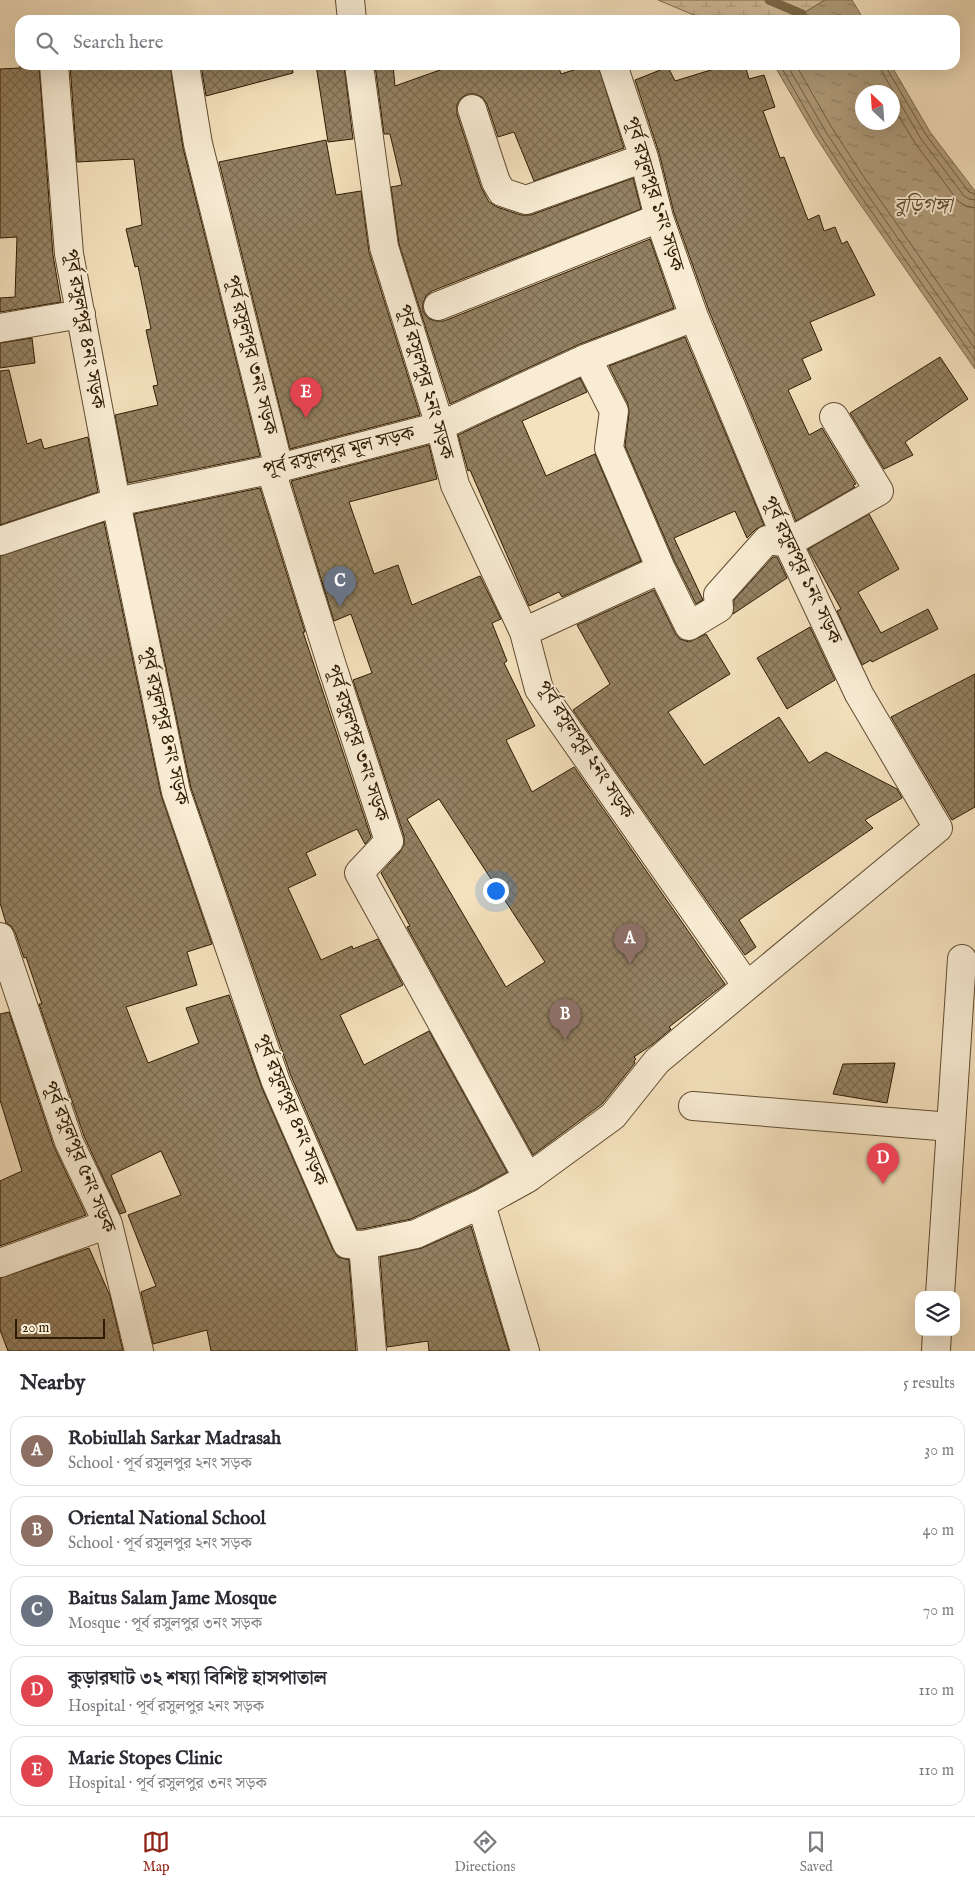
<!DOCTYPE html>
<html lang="en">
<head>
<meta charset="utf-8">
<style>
	:root { --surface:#fff; --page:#f7f7f7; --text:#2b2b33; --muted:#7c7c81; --line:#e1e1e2; --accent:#8f2418 }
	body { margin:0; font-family:"IM FELL English","Noto Serif Bengali",serif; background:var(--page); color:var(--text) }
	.controls { position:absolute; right:15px; bottom:15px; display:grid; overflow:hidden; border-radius:10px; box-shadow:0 5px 20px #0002 }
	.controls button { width:45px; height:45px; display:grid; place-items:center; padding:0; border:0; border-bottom:1px solid var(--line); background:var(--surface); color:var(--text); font:25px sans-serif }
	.compass { position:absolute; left:855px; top:85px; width:45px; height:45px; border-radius:50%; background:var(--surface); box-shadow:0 5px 20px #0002; rotate:335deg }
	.scale { position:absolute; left:15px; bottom:12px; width:90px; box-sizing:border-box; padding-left:5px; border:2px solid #2f1b01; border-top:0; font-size:14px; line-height:18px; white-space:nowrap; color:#2f1b01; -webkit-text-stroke:4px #f8ecd4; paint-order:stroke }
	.you { position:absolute; left:495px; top:890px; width:18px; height:18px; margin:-12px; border:4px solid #fff; border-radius:50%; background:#1a73e8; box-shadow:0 0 0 8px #1a73e833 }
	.badge { display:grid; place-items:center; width:32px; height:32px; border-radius:50%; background:var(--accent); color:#fff; font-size:16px; font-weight:700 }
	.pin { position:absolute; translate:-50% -41px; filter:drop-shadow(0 1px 2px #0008) }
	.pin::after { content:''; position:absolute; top:26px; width:18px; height:15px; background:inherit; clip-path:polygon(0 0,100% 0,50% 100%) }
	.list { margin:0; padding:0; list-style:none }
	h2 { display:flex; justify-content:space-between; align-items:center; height:65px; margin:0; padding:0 20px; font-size:21px }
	h2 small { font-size:16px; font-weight:400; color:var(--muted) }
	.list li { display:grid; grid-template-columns:32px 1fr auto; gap:15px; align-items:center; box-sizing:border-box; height:70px; margin:0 10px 10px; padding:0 10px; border:1px solid var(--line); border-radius:15px }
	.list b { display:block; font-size:19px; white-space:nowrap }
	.list p { margin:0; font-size:16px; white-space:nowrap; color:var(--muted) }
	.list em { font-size:16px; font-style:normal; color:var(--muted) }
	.icon { flex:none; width:28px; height:28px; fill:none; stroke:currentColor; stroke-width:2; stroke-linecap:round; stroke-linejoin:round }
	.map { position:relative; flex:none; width:975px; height:1351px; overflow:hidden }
	.search { position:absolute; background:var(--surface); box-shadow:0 5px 20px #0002; left:15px; right:15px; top:15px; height:55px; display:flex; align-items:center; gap:12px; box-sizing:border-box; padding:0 18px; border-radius:15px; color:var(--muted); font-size:19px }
	.sheet { height:465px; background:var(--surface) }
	nav { display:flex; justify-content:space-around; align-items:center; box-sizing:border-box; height:70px; border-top:1px solid var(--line); background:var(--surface); font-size:14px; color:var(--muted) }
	nav a { display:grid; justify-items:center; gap:2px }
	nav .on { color:var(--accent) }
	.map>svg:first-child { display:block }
</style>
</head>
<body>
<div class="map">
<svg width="975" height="1351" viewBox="0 0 975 1351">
	<defs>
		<pattern id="wetland-marsh" width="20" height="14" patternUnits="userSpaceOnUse" patternTransform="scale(1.25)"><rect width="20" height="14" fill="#d3bf9d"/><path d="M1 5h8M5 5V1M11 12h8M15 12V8" fill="none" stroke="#b5a485"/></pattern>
		<pattern id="water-ripples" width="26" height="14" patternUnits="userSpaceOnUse" patternTransform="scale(1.25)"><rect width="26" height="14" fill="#b19e7d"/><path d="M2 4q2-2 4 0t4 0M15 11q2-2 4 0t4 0" fill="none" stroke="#908064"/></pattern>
		<pattern id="building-cross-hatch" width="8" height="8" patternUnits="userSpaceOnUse" patternTransform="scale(1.25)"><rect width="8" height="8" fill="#958263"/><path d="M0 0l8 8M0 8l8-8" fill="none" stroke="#7a6a4f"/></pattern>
	</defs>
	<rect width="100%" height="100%" fill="#f4e1bd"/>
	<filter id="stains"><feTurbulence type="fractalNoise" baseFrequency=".004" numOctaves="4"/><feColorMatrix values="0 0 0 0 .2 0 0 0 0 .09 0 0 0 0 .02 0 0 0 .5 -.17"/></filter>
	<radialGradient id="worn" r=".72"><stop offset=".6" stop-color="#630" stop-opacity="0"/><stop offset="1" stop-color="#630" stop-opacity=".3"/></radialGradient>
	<path fill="url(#wetland-marsh)" stroke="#816d4f" d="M 658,0 L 825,0 L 792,20 L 706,20 Z"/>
	<path fill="url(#water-ripples)" stroke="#7d6a4b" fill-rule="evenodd" d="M 825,0 L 852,0 L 864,20 L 792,20 Z
		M 774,65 L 891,65 L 930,132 L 975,191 L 975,369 L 849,188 L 816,137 ZM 862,92 L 892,92 L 892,122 L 862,122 Z"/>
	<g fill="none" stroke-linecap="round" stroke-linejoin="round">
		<path stroke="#705c3f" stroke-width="1" d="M 780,65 L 820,135 L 853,185 L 975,360
			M 787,65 L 826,132 L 858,181 L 975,349
			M 796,65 L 832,128 L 864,177 L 975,336
			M 880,65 L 882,72 L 921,139 L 964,196 L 969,199 L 975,200
			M 887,65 L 887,69 L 926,135 L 969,192 L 975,194
			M 892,105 L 915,143 L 958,201 L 966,206 L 975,208"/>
		<path stroke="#7d6a4b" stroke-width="9" d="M 769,0 L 802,14"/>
	</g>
	<path fill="url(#building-cross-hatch)" stroke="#2f1b01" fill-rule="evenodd" d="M 20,65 L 39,65 L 53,255 L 61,302 L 0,312 L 0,298 L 15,297 L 17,237 L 0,238 L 0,69 L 20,68 Z
		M 70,65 L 170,65 L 183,148 L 260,456 L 128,483 L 115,415 L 158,405 L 153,386 L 158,385 L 146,330 L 151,329 L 138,266 L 135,267 L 126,229 L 142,225 L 134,159 L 77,162 Z
		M 201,65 L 292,65 L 293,73 L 206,96 Z
		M 316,65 L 344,65 L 353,139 L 328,142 Z
		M 375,65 L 393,65 L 395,86 L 454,65 L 558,65 L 561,74 L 589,65 L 598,65 L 624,148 L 534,181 L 514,132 L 498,137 L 487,104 L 482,97 L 475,94 L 468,94 L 461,98 L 457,105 L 457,114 L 481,187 L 489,202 L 497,207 L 521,215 L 531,215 L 633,178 L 641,209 L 432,291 L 426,296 L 423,303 L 423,311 L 428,318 L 435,321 L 444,321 L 650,239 L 674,308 L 580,344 L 450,404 L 399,244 L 391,187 L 402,185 L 390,134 L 384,134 Z
		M 727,65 L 745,65 L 749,79 L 764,75 L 775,107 L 763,111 L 780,158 L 784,157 L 808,220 L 819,215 L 824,231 L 835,227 L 842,244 L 847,241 L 875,295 L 810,322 L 822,350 L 802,359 L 811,379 L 788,390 L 809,435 L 822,428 L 856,484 L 853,485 L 855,487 L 796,521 L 709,311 L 674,213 L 659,153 L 635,80 L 668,67 L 675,81 Z
		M 326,140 L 336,195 L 361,191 L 369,252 L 420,415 L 290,449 L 219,162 Z
		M 685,337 L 764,525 L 756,529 L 747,538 L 735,511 L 674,538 L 703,600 L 696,604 L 675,562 L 625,446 L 629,413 L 628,404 L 609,366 Z
		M 32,338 L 35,363 L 0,368 L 0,343 Z
		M 940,357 L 968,399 L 905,442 L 913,455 L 884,469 L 850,413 Z
		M 9,370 L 27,444 L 41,439 L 44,449 L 88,437 L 98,492 L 0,525 L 0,371 Z
		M 580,378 L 587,392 L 522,421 L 546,476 L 595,454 L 641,561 L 562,597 L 559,592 L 529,606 L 470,470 L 468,471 L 458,435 Z
		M 429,445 L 437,479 L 349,502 L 374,574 L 398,565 L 412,605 L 480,576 L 501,619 L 492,623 L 507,661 L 504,663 L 535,726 L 506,740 L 532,792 L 574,767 L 725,984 L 669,1027 L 671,1029 L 653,1044 L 634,1057 L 636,1059 L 634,1061 L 635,1063 L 602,1104 L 533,1155 L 407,927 L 410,926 L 381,873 L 400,852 L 404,844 L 404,836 L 353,680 L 372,673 L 351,614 L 334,621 L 291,481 ZM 439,799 L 545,962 L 506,987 L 407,819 Z
		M 260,488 L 305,632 L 303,632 L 371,837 L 365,844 L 357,829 L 306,853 L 316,875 L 288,888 L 321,960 L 352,946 L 353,949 L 378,939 L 403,985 L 340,1015 L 364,1065 L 429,1031 L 507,1172 L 474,1190 L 411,1219 L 362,1229 L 357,1229 L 291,1076 L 191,788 L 134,514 Z
		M 869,514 L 899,569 L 858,592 L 881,633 L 928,609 L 938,629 L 872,662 L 871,660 L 862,665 L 837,611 L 841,609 L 808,549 Z
		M 104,522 L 161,795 L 212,944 L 187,952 L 197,985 L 126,1007 L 148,1063 L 199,1043 L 186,1008 L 229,995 L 262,1088 L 333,1250 L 338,1257 L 349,1260 L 356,1351 L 211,1351 L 207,1330 L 153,1344 L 141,1292 L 156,1286 L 128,1215 L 181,1195 L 161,1151 L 111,1175 L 126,1212 L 120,1214 L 84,1136 L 39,1004 L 42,1004 L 26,957 L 24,958 L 15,932 L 11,926 L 6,923 L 0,903 L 0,556 Z
		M 773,557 L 777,557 L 787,578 L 733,614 L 734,600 Z
		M 654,590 L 675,633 L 680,639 L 689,642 L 706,634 L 730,674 L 668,712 L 704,765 L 779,717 L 809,763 L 826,752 L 897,789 L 902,798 L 865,820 L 873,828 L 739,920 L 756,947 L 745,955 L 573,710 L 610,684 L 577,625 Z
		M 810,627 L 835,680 L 787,709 L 757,658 Z
		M 975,674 L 975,807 L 952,820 L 891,717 Z
		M 9,1012 L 54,1147 L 86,1215 L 0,1246 L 0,1181 L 22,1171 L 0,1100 L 0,1014 Z
		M 895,1063 L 887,1103 L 833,1094 L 843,1064 Z
		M 471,1226 L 509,1351 L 429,1351 L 428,1341 L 387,1347 L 380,1257 L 422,1248 Z
		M 89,1248 L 110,1296 L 123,1351 L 8,1351 L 0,1330 L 0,1278 Z"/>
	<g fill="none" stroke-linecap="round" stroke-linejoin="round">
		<defs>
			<path id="minor" d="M 350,0 L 352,20
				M 54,65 L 69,254 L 116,502 L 176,792 L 276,1082 L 347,1244 L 363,1245 L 372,1351
				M 185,65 L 198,144 L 279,468 L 274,480 L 332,666 L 389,841 L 359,873 L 528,1178 L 481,1204 L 525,1351
				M 359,65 L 384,247 L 440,426 L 455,485 L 524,632 L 539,689 L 747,986 L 657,1061 L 613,1116 L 528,1178
				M 613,65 L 644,158 L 659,218 L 694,317 L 788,543 L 859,694 L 938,828 L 747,986
				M 472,109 L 496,182 L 502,192 L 526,200 L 644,158
				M 438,306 L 659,218
				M 0,328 L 81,314
				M 587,358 L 614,411 L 609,448 L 661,569 L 689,626 L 719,608 L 718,595 L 767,540 L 788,543 L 879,491 L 834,417
				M 0,541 L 116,502 L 279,468 L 440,426 L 587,358 L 694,317
				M 524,632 L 661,569
				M 0,937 L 69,1142 L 108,1224 L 139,1351
				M 693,1106 L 951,1127
				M 363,1245 L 416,1234 L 481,1204
				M 0,1263 L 108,1224
				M 940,1295 L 962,959
				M 936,1351 L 937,1332"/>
		</defs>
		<use href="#minor" stroke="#604c30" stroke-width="30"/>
		<use href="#minor" stroke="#f8ecd4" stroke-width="28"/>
	</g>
	<g text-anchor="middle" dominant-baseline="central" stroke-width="4" stroke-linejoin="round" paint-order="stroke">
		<g font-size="20" fill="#2f1b01" stroke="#f8ecd4">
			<text transform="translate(654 194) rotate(73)">পূর্ব রসুলপুর ১নং সড়ক</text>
			<text transform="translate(84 329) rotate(80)">পূর্ব রসুলপুর ৪নং সড়ক</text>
			<text transform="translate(251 355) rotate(76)">পূর্ব রসুলপুর ৩নং সড়ক</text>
			<text transform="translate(425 382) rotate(74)">পূর্ব রসুলপুর ২নং সড়ক</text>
			<text transform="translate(339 452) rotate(-14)">পূর্ব রসুলপুর মূল সড়ক</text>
			<text transform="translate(802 570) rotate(65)">পূর্ব রসুলপুর ১নং সড়ক</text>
			<text transform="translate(164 726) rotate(77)">পূর্ব রসুলপুর ৪নং সড়ক</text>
			<text transform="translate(357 743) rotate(72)">পূর্ব রসুলপুর ৩নং সড়ক</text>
			<text transform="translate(585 750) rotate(57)">পূর্ব রসুলপুর ২নং সড়ক</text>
			<text transform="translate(291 1110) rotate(68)">পূর্ব রসুলপুর ৪নং সড়ক</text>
			<text transform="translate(79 1157) rotate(68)">পূর্ব রসুলপুর ৫নং সড়ক</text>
		</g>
		<g font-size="21" font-style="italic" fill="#634f33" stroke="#f8ecd4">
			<text x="923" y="206">বুড়িগঙ্গা</text>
		</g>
	</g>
	<rect width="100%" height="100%" filter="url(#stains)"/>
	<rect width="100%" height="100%" fill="url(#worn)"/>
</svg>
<div class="controls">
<button><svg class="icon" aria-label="layers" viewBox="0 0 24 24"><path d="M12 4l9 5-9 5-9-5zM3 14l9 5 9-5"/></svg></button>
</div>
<svg class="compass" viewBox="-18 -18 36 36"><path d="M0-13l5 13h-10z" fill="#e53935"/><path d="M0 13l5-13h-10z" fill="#7c7c81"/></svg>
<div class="scale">20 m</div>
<div class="you"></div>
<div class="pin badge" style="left:630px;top:964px;background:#8d6e63">A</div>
<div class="pin badge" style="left:565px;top:1040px;background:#8d6e63">B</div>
<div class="pin badge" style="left:340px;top:607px;background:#6b7280">C</div>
<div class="pin badge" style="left:883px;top:1184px;background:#e0444e">D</div>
<div class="pin badge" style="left:306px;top:418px;background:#e0444e">E</div>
<div class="search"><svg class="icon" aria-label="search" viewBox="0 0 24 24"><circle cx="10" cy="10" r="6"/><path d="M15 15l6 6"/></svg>Search here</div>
</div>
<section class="sheet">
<h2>Nearby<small>5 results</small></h2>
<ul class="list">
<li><span class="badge" style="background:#8d6e63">A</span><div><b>Robiullah Sarkar Madrasah</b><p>School · পূর্ব রসুলপুর ২নং সড়ক</p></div><em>30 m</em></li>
<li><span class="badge" style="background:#8d6e63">B</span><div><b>Oriental National School</b><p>School · পূর্ব রসুলপুর ২নং সড়ক</p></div><em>40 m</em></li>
<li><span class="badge" style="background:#6b7280">C</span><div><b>Baitus Salam Jame Mosque</b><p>Mosque · পূর্ব রসুলপুর ৩নং সড়ক</p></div><em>70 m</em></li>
<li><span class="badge" style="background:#e0444e">D</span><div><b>কুড়ারঘাট ৩২ শয্যা বিশিষ্ট হাসপাতাল</b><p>Hospital · পূর্ব রসুলপুর ২নং সড়ক</p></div><em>110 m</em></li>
<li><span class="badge" style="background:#e0444e">E</span><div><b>Marie Stopes Clinic</b><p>Hospital · পূর্ব রসুলপুর ৩নং সড়ক</p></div><em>110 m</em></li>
</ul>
</section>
<nav>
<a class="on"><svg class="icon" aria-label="map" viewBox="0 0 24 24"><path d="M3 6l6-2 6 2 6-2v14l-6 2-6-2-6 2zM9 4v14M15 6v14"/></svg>Map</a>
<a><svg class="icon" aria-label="directions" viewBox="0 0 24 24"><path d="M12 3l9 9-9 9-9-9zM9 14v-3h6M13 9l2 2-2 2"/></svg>Directions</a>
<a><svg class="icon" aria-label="saved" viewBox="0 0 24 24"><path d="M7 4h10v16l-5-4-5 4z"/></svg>Saved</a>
</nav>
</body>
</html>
